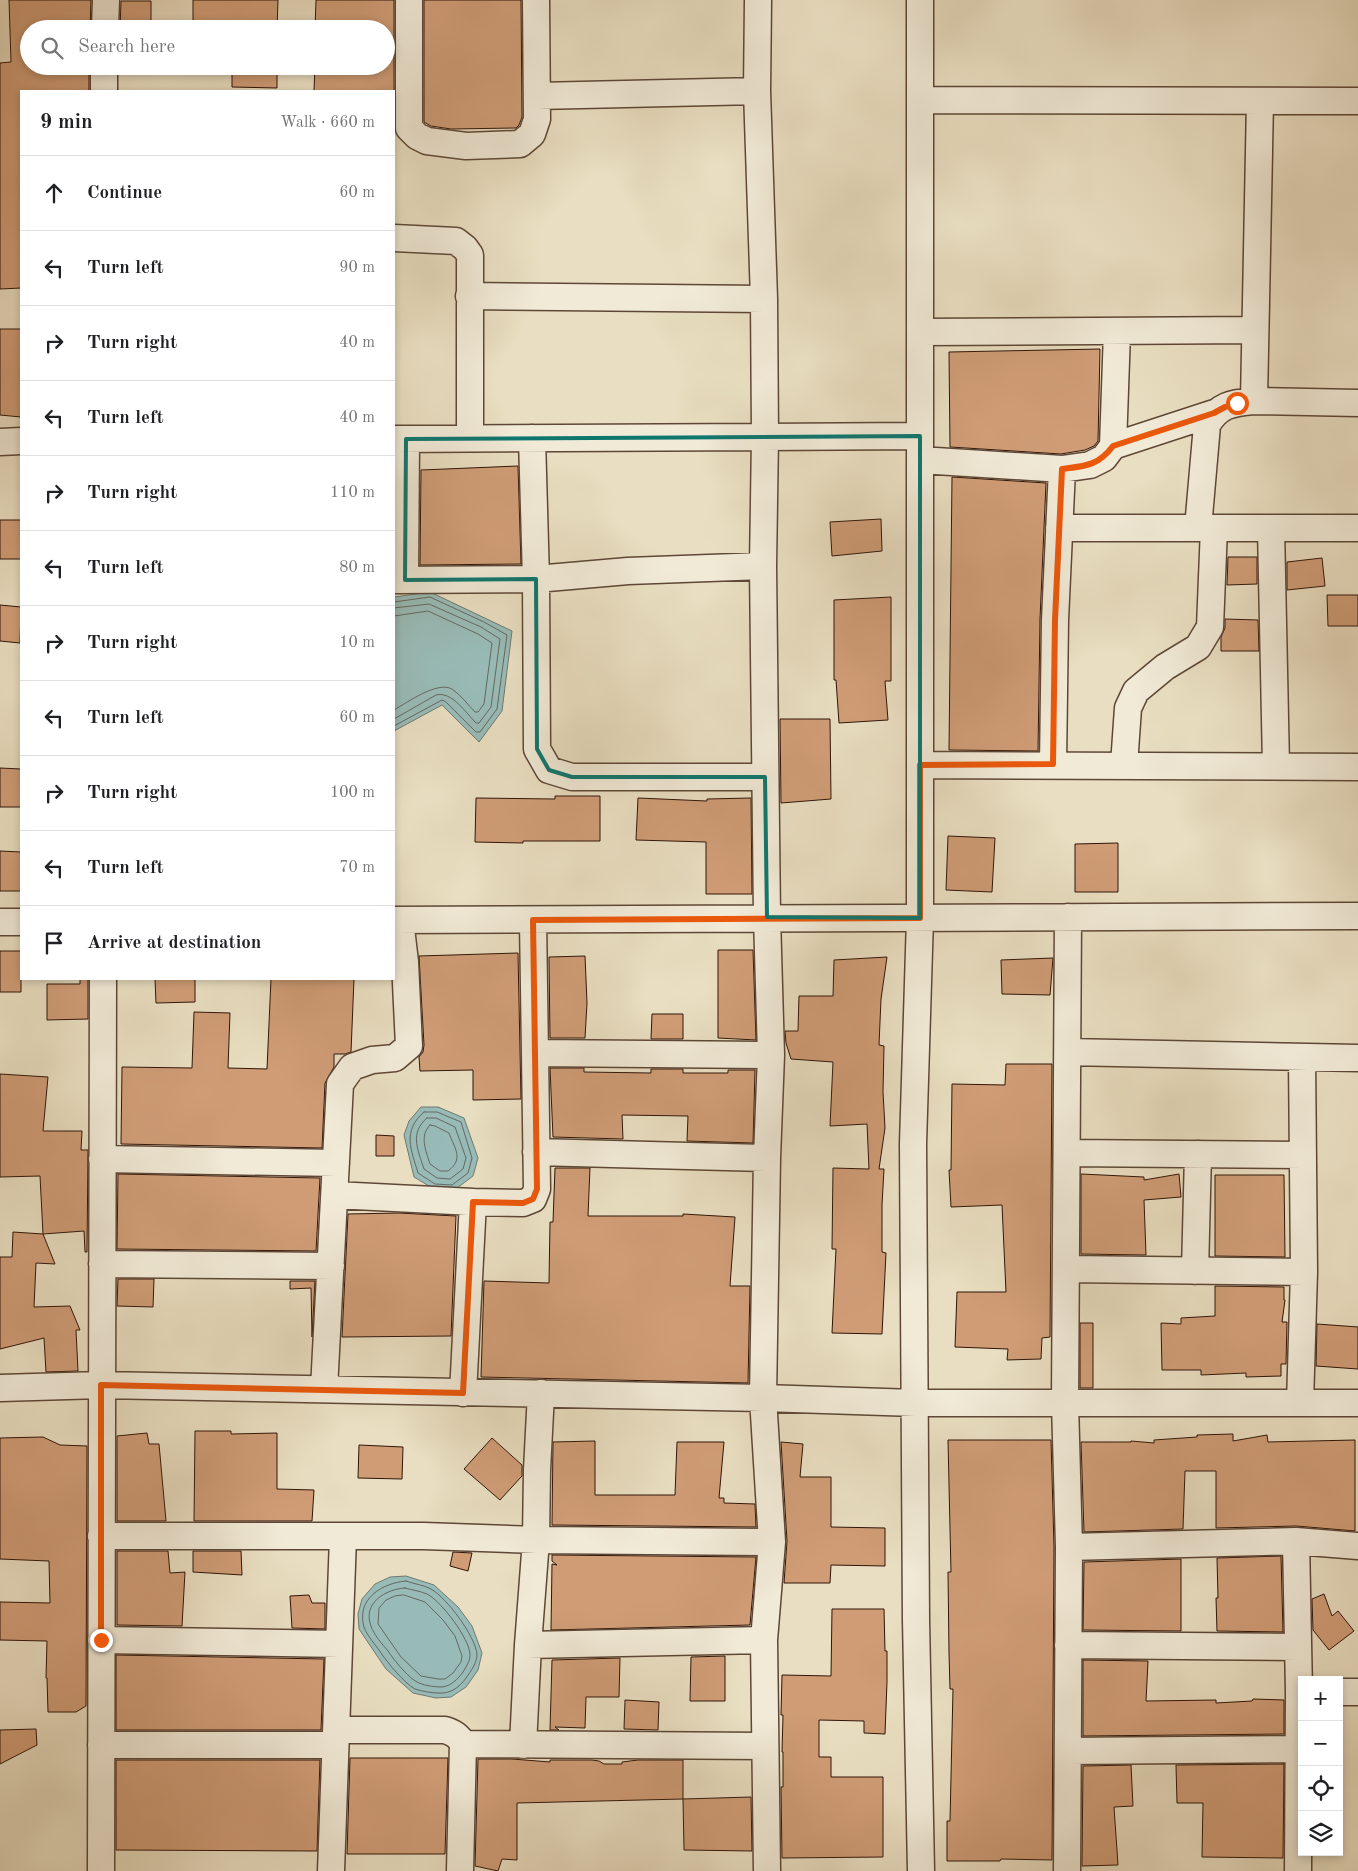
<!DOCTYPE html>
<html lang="en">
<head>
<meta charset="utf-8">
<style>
	:root { --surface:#fff; --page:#f2f2f2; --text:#202124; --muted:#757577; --line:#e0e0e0 }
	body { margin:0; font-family:"Old Standard TT",serif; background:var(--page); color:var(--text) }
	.controls { position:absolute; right:15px; bottom:15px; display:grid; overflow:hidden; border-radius:0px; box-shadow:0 2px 8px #0003 }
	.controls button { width:45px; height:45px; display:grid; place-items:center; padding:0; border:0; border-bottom:1px solid var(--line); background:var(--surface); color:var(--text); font:25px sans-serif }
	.stop { position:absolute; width:15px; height:15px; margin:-11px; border:4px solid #ea580c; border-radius:50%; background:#fff }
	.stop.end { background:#ea580c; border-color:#fff; box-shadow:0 1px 5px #0008 }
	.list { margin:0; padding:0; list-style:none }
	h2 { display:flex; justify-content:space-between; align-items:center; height:65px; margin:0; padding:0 20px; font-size:21px }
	h2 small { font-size:16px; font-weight:400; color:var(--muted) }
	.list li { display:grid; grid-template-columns:32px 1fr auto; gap:15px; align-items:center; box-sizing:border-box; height:75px; padding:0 20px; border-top:1px solid var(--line) }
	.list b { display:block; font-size:19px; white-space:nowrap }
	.list em { font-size:16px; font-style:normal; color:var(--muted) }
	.icon { flex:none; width:28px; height:28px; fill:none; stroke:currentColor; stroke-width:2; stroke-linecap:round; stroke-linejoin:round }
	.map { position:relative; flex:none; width:1358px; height:1871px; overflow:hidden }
	.search { position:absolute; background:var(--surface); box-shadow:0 2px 8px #0003; left:20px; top:20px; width:375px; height:55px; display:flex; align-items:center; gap:12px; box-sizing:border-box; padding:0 18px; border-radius:28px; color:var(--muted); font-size:19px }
	.panel { position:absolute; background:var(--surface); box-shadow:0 2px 8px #0003; left:20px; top:90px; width:375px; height:890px; border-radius:0px }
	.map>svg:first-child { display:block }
</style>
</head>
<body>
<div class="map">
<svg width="1358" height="1871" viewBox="0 0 1358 1871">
	<rect width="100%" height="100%" fill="#e9dec1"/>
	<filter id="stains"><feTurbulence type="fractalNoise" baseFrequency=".004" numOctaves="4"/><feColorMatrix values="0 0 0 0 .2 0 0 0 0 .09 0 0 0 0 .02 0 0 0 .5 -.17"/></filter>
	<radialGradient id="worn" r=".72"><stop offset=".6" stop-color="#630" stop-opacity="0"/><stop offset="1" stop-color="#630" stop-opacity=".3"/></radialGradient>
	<path fill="#98bbb7" stroke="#6e7971" d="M 430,592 L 512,631 L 502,711 L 479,742 L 442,705 L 394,731 L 394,597 Z
		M 421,1107 L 438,1107 L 464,1118 L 478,1158 L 473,1176 L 453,1191 L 434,1189 L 414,1177 L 404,1135 L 409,1121 Z
		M 406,1576 L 434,1585 L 458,1607 L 472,1626 L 482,1653 L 478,1670 L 466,1687 L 451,1697 L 436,1698 L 413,1693 L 386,1669 L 359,1629 L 358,1614 L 362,1599 L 375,1584 L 390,1577 Z"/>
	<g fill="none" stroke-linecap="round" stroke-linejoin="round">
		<path stroke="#646860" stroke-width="1" d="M 394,602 L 430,597 L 484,622 L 507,635 L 497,709 L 480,732 L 476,732 L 446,702 L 442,700 L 394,726
			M 394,608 L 429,604 L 481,627 L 500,639 L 491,707 L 479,723 L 476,723 C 466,713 452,691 436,695 L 394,719
			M 394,616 L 428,611 L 478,634 L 492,643 L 484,704 L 478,712 L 475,712 C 468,705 461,695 452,689 C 437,681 408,702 394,710
			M 424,1112 L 437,1112 L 461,1122 L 472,1158 L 468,1173 L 452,1185 L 435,1184 L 418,1173 C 411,1149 402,1131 424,1112 Z
			M 427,1118 L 436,1118 L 455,1127 L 466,1158 L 463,1169 L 450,1179 L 437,1178 L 424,1169 C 418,1150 409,1133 427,1118 Z
			M 430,1125 L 435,1126 L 449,1133 C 455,1149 464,1159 448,1171 L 440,1171 L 430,1164 C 426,1151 419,1136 430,1125 Z
			M 406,1581 C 414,1584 424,1585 431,1589 C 447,1598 475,1636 477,1654 C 477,1663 471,1671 466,1678 C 459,1688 450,1694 438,1693 C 431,1693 421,1691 415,1689 C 404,1683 388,1663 381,1653 C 376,1645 367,1636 364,1627 C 356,1599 382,1583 406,1581 Z
			M 405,1588 C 412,1590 420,1591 427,1594 C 441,1601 470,1639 470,1655 C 470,1661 466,1667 463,1672 C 458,1679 451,1686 442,1687 C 435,1687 426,1686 419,1683 C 409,1679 394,1660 388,1651 C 382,1644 374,1635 371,1626 C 362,1603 386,1589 405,1588 Z
			M 404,1595 L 425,1602 L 443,1620 L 455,1636 L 462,1656 L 461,1662 L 453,1673 L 445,1679 L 438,1679 L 421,1676 L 401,1657 L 378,1624 L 379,1608 L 386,1600 L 395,1596 Z"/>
	</g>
	<path fill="#cf9c76" stroke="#2f1508" d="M 9,0 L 91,0 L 90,29 L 29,29 L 29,66 L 89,66 L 89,91 L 21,91 L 21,288 L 0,289 L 0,63 L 11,62 Z
		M 193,0 L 278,0 L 277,29 L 193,29 Z
		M 316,0 L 394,0 L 394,92 L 314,91 L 315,66 L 386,66 L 386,29 L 315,29 Z
		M 424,0 L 521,0 L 522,117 L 519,125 L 516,128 L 451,129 L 431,126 L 424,122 Z
		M 121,1 L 151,1 L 151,29 L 120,29 Z
		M 232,66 L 277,66 L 277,88 L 232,87 Z
		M 0,329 L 21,329 L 21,417 L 0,415 Z
		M 1100,349 L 1098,441 L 1094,446 L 1085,450 L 1061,454 L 950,447 L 949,352 Z
		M 518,466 L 521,564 L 420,565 L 421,470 Z
		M 952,477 L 1046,483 L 1040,619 L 1038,751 L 949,750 Z
		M 881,519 L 882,551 L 832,556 L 830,522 Z
		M 0,520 L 21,520 L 21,559 L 0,559 Z
		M 1228,557 L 1257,557 L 1257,584 L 1227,585 Z
		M 1322,558 L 1325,586 L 1287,590 L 1287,562 Z
		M 1327,595 L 1358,595 L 1358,626 L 1328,626 Z
		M 891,597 L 891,681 L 885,681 L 888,720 L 839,723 L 836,680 L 834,680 L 834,600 Z
		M 0,605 L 21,607 L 20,643 L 0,641 Z
		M 1225,619 L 1258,620 L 1259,651 L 1221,651 L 1221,637 L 1225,628 Z
		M 780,719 L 830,719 L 831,799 L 781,803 Z
		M 0,768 L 21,769 L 21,807 L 0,807 Z
		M 555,796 L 600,796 L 600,841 L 523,841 L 523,843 L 475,842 L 476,798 L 555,799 Z
		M 638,798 L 707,801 L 707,799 L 751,798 L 752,894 L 706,894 L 706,842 L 636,840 Z
		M 948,836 L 995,838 L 992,892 L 946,890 Z
		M 1118,843 L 1118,892 L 1075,892 L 1075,844 Z
		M 0,851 L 21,852 L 21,891 L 0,891 Z
		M 718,950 L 753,950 L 756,1040 L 718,1038 Z
		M 0,951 L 21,951 L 21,992 L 0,992 Z
		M 518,953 L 521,1099 L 473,1100 L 473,1070 L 420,1071 L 419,1057 L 423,1052 L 424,1045 L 419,956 Z
		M 585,956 L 587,1003 L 585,1038 L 550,1038 L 549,957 Z
		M 887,957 L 881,999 L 879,1045 L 884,1046 L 883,1092 L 885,1128 L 879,1169 L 884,1169 L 882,1205 L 882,1252 L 886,1253 L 882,1334 L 832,1333 L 836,1249 L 832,1249 L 833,1168 L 869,1169 L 867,1124 L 830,1126 L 833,1062 L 791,1059 L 786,1043 L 785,1031 L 798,1031 L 799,996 L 833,996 L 834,960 Z
		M 1053,958 L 1050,995 L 1002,994 L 1001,960 Z
		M 80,979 L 88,979 L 88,1019 L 47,1020 L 47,984 L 80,984 Z
		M 155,979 L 195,979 L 195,1002 L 156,1003 Z
		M 271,979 L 354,979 L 351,1052 L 345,1054 L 334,1054 L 334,1067 L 325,1083 L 322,1148 L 121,1144 L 122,1067 L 192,1068 L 194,1012 L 230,1013 L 228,1068 L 267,1069 Z
		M 652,1014 L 683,1014 L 683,1039 L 651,1039 Z
		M 1006,1064 L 1052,1064 L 1050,1337 L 1042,1338 L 1041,1359 L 1007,1360 L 1008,1349 L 955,1347 L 957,1292 L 1006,1292 L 1002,1205 L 951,1207 L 949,1170 L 951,1170 L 952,1084 L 1005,1085 Z
		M 550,1068 L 584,1068 L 584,1072 L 651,1073 L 651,1069 L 683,1069 L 683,1073 L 728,1073 L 728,1070 L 755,1070 L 753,1143 L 687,1141 L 688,1116 L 622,1115 L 623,1139 L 553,1137 Z
		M 0,1074 L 48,1077 L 43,1131 L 82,1131 L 81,1150 L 88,1150 L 87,1252 L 85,1252 L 84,1231 L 43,1234 L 40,1176 L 0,1177 Z
		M 376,1135 L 394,1136 L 394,1156 L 376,1156 Z
		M 555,1168 L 590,1168 L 588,1216 L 683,1216 L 683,1214 L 735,1217 L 730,1286 L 750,1286 L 748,1383 L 481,1377 L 484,1281 L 549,1283 L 550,1222 L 553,1222 Z
		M 118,1174 L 320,1178 L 316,1251 L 117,1249 Z
		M 1081,1174 L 1144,1177 L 1144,1180 L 1179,1174 L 1181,1197 L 1144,1200 L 1146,1255 L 1081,1254 Z
		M 1215,1175 L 1284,1175 L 1285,1257 L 1215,1256 Z
		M 399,1213 L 456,1216 L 451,1336 L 342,1337 L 348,1214 Z
		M 13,1232 L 43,1234 L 55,1264 L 36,1263 L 34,1307 L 70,1306 L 80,1330 L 76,1330 L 78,1371 L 46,1372 L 44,1338 L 0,1349 L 0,1257 L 12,1257 Z
		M 118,1279 L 154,1279 L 153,1307 L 117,1306 Z
		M 290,1281 L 315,1281 L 312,1337 L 311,1288 L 290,1289 Z
		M 1215,1286 L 1284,1287 L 1284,1300 L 1285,1300 L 1282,1322 L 1287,1322 L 1286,1364 L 1281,1364 L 1281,1376 L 1246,1377 L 1246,1373 L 1201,1375 L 1201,1370 L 1162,1370 L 1161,1323 L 1181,1324 L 1181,1318 L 1215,1316 Z
		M 1080,1323 L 1093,1323 L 1093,1388 L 1080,1388 Z
		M 1317,1324 L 1358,1327 L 1358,1369 L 1316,1366 Z
		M 195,1431 L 231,1431 L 231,1434 L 277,1433 L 277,1489 L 314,1490 L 312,1521 L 194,1521 Z
		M 147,1433 L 149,1444 L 159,1444 L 166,1521 L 117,1521 L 117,1436 Z
		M 1233,1434 L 1233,1441 L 1267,1435 L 1268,1442 L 1355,1440 L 1355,1531 L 1296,1526 L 1216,1528 L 1216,1471 L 1185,1471 L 1183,1529 L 1084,1532 L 1081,1442 L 1131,1442 L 1131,1441 L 1154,1443 L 1154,1440 L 1197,1437 L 1197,1435 Z
		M 43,1437 L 60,1445 L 87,1446 L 86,1706 L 76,1712 L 48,1712 L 47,1678 L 46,1678 L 47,1641 L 0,1640 L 0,1602 L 50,1603 L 49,1561 L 0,1559 L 0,1438 Z
		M 492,1438 L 522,1465 L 522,1476 L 500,1500 L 464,1469 Z
		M 948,1440 L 1051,1440 L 1054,1547 L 1052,1860 L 1001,1859 L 1000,1861 L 947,1861 L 947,1821 L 950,1821 L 953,1689 L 950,1689 L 949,1653 L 948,1572 L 951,1572 Z
		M 595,1441 L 595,1495 L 675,1495 L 677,1442 L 724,1442 L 719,1498 L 724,1498 L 724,1503 L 755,1504 L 756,1527 L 552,1525 L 553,1442 Z
		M 781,1442 L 803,1444 L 800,1477 L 831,1477 L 831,1527 L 885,1528 L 885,1566 L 831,1565 L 830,1583 L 784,1583 L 787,1541 Z
		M 359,1445 L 403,1447 L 402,1479 L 358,1478 Z
		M 117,1551 L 168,1551 L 170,1573 L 185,1572 L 182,1626 L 117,1625 Z
		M 193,1551 L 241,1551 L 242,1575 L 193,1572 Z
		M 453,1552 L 472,1553 L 468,1571 L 450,1566 Z
		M 552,1555 L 756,1557 L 750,1625 L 551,1630 L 552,1564 L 557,1565 L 552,1561 Z
		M 1281,1556 L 1283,1632 L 1217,1631 L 1216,1598 L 1218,1598 L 1217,1558 Z
		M 1181,1559 L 1181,1631 L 1083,1630 L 1084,1562 Z
		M 1324,1594 L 1332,1616 L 1338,1611 L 1354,1631 L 1329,1650 L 1313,1630 L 1312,1599 Z
		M 309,1595 L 312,1603 L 325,1603 L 325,1629 L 292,1628 L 290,1596 Z
		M 832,1609 L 884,1609 L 885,1651 L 887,1651 L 887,1682 L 885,1734 L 864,1733 L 864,1721 L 819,1720 L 819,1757 L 831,1757 L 831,1777 L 883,1777 L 883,1857 L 782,1858 L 781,1787 L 783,1787 L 783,1752 L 782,1752 L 783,1715 L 781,1715 L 782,1675 L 831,1676 Z
		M 116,1655 L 324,1659 L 321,1730 L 116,1730 Z
		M 725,1656 L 725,1701 L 690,1701 L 691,1657 Z
		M 620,1658 L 619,1697 L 586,1697 L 585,1728 L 555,1727 L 559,1730 L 550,1730 L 552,1660 Z
		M 1083,1660 L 1148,1661 L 1146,1701 L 1216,1700 L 1216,1703 L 1252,1701 L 1253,1699 L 1284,1700 L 1284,1734 L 1083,1736 Z
		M 625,1700 L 659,1702 L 658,1730 L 624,1729 Z
		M 36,1729 L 37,1745 L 0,1764 L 0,1730 Z
		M 350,1758 L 448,1758 L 445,1854 L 347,1854 Z
		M 478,1759 L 512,1759 L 550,1762 L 550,1760 L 592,1760 L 599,1761 L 604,1764 L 622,1764 L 622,1762 L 638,1760 L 683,1760 L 683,1799 L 517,1803 L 517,1860 L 502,1859 L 498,1871 L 475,1866 Z
		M 116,1760 L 320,1760 L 317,1851 L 116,1850 Z
		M 1284,1764 L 1283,1858 L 1202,1857 L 1203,1803 L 1177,1803 L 1176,1765 Z
		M 1131,1765 L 1133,1806 L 1114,1807 L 1118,1865 L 1082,1866 L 1083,1766 Z
		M 751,1797 L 752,1851 L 684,1850 L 683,1799 Z"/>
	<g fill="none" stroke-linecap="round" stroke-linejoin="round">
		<defs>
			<path id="street" d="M 409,0 L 409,128 L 417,136 L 427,141 L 466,146 L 520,144 L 532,134 L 537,119 L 536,0
				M 758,0 L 757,91 L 764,299 L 765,437 L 763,566 L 767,917 L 771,1055 L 767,1158 L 763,1398 L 772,1542 L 764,1640 L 767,1871
				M 920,0 L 920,918 L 913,1144 L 916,1620 L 921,1871
				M 105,29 L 106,0
				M 104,91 L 104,66
				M 537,96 L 757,91
				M 920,100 L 1358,101
				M 394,238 L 456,241 L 465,248 L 470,255 L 470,437
				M 469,296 L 764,299
				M 920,332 L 1255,330
				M 1254,401 L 1260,101
				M 532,438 L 536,579 L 537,749 L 549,770 L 572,777 L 765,777
				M 394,439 L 920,436
				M 0,442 L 21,441
				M 1113,446 L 1214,413
				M 920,460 L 1062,469 L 1090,465 L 1104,458 L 1113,446 L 1117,332
				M 1059,528 L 1358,528
				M 1198,528 L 1207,425 C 1218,405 1232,403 1254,401 L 1358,403
				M 1271,528 L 1276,766
				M 394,580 L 536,579 L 628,571 L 763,566
				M 405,580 L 406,439
				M 1053,764 L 1055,620 L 1062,469
				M 920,765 L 1358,767
				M 1124,765 L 1128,708 L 1136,691 L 1165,667 L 1198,647 L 1210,627 L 1214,528
				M 394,920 L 1358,916
				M 0,922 L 21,922
				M 1068,1052 L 1358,1058
				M 535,1053 L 771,1055
				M 536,1152 L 767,1158
				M 1067,1153 L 1303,1155
				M 102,1159 L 336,1163
				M 335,1195 L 473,1202 L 463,1393
				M 473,1202 L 523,1203 L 533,1199 L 537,1189 L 533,920
				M 102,1264 L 331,1266
				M 1067,1269 L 1304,1272
				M 1195,1271 L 1198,1154
				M 0,1388 L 101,1385 L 763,1398 L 915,1403 L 1358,1403
				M 324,1389 L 340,1084 L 352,1067 L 372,1060 L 395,1058 L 409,1046 L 405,962 L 400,920
				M 1300,1403 L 1304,1272 L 1302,1057
				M 101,1536 L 424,1536 L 536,1540 L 772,1542
				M 1296,1541 L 1299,1692 L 1298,1871
				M 1069,1547 L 1296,1541 L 1358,1546
				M 101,1640 L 339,1644
				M 528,1645 L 764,1640
				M 1068,1645 L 1298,1647
				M 1339,1692 L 1358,1692
				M 336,1730 L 445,1730 C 454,1733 459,1736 463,1744 L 460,1871
				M 463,1744 L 765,1746
				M 101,1745 L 335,1745
				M 523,1745 L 528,1645 L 536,1540 L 537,1470 L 541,1393
				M 1068,1751 L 1299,1749
				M 101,1871 L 103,979
				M 331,1871 L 343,1537
				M 1067,1871 L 1069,1547 L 1065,1403 L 1068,917"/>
		</defs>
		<use href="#street" stroke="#5e4736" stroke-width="29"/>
		<use href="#street" stroke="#f1ead7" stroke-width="26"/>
	</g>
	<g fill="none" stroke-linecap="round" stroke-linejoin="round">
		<path stroke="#ea580c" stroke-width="6" d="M 101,1640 L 101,1385 L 463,1393 L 473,1202 L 523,1203 L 533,1199 L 537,1189 L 533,920 L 920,918 L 920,765 L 1053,764 L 1055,620 L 1062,469 C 1085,466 1098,466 1113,446 L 1214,413 L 1225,407 L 1237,403"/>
	</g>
	<path fill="none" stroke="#0f766e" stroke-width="4" stroke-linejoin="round" d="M 920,436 L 920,918 L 767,917 L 765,777 L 572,777 L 549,770 L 537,749 L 536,579 L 405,580 L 406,439 Z"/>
	<rect width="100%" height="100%" filter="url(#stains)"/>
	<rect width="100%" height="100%" fill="url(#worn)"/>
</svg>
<div class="controls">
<button>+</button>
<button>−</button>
<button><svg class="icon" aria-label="locate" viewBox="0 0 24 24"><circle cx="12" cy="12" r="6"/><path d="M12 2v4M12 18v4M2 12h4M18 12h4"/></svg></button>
<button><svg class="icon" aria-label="layers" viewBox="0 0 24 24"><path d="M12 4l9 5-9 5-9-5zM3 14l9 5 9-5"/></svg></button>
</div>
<div class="stop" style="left:1237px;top:403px"></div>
<div class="stop end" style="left:101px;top:1640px"></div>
<div class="search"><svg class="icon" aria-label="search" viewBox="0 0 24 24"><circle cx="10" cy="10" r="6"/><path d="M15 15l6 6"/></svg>Search here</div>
<section class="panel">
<h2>9 min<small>Walk · 660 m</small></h2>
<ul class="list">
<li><svg class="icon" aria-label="ahead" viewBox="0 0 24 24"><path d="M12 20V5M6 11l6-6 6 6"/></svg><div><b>Continue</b></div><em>60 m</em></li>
<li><svg class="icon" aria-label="left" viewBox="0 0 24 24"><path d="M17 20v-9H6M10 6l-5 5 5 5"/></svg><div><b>Turn left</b></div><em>90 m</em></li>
<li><svg class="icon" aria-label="right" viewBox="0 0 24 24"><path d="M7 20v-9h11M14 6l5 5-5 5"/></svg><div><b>Turn right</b></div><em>40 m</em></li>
<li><svg class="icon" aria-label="left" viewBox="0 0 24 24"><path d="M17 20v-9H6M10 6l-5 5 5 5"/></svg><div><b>Turn left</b></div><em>40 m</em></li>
<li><svg class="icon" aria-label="right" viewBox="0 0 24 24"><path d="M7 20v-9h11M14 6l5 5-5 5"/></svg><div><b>Turn right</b></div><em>110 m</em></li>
<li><svg class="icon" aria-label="left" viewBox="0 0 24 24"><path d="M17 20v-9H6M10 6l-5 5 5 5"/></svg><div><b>Turn left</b></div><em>80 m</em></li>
<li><svg class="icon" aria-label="right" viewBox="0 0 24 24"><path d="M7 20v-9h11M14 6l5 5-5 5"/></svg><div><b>Turn right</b></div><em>10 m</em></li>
<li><svg class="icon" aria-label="left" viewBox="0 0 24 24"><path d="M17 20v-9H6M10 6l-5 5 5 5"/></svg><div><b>Turn left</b></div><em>60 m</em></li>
<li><svg class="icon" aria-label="right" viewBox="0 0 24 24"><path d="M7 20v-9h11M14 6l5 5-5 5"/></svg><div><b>Turn right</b></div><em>100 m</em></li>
<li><svg class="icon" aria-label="left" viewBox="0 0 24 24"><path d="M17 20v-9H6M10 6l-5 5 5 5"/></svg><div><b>Turn left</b></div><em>70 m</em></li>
<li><svg class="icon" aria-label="arrive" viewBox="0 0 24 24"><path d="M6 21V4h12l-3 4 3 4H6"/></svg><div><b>Arrive at destination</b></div></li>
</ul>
</section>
</div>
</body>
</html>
